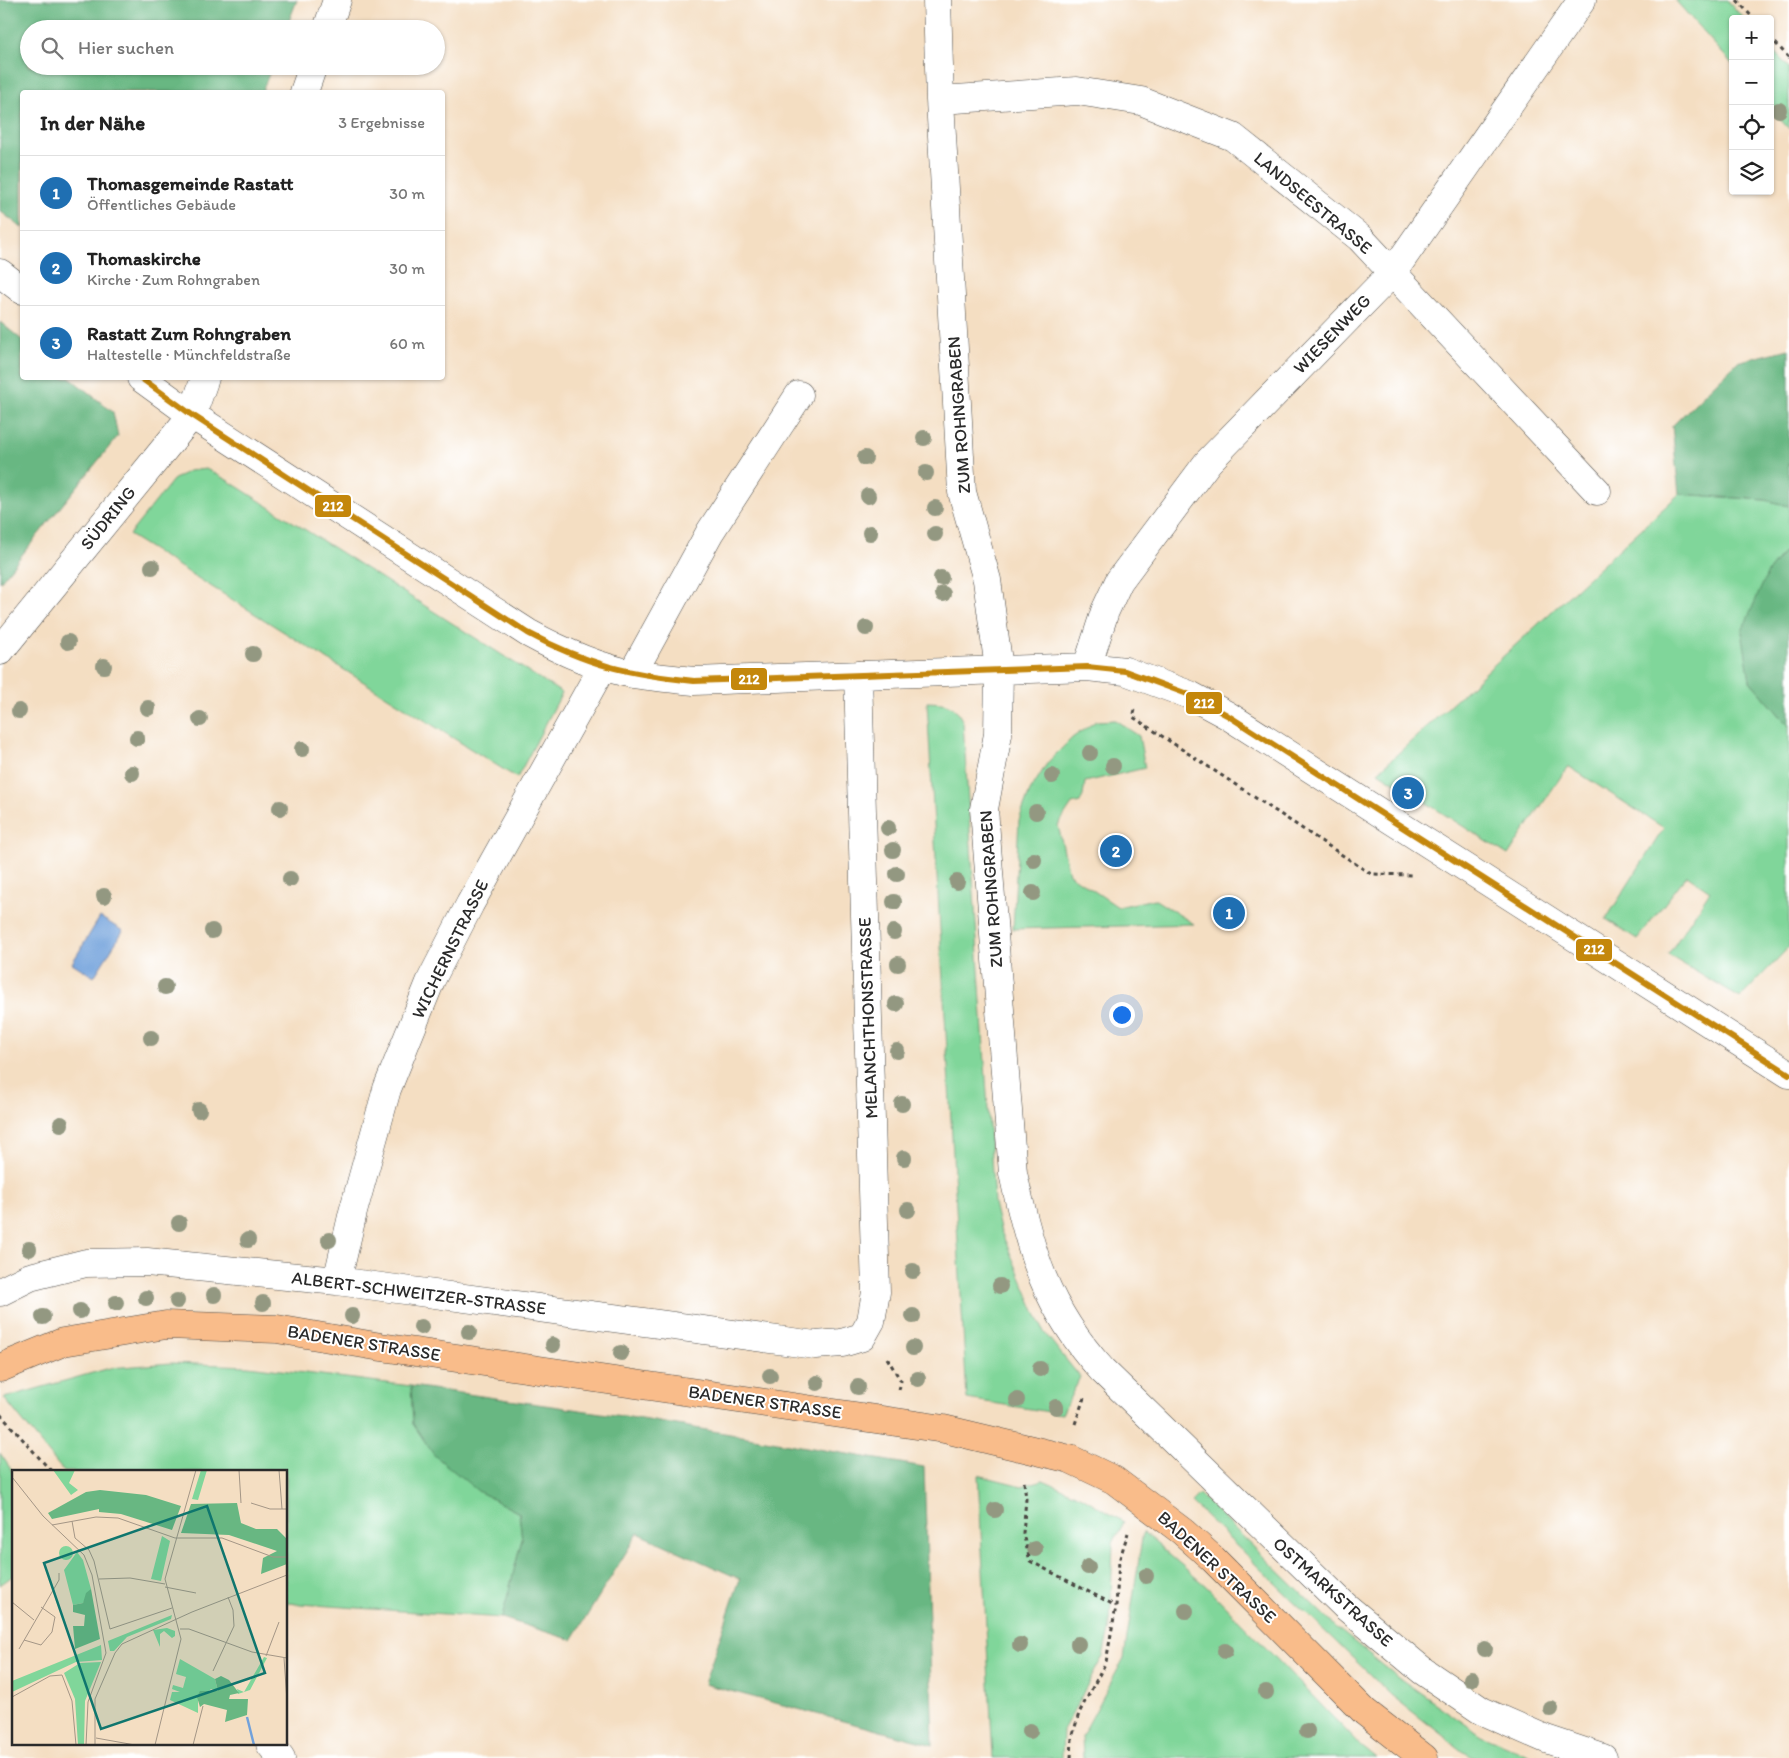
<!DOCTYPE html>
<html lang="de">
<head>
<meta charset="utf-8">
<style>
	:root { --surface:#fff; --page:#f6f6f6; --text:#222; --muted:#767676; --line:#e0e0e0; --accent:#1f6fb2 }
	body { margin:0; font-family:Itim,sans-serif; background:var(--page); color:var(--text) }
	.controls { position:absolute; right:15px; top:15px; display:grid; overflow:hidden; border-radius:5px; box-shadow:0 1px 4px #0004 }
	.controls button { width:45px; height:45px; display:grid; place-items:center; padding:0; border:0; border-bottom:1px solid var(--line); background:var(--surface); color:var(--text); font:25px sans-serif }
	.you { position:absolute; left:1121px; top:1014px; width:18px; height:18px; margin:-12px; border:4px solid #fff; border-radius:50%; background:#1a73e8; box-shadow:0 0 0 8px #1a73e833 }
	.badge { display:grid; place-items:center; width:32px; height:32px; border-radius:50%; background:var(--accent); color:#fff; font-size:16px; font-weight:700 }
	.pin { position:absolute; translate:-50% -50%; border:2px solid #fff; box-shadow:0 1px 5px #0006 }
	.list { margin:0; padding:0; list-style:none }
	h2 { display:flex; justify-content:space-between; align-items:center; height:65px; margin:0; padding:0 20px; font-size:21px }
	h2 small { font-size:16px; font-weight:400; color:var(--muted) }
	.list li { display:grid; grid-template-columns:32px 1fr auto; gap:15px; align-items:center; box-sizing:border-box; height:75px; padding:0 20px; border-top:1px solid var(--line) }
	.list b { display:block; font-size:19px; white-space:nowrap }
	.list p { margin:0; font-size:16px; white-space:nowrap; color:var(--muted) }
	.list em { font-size:16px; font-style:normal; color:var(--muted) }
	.icon { flex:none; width:28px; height:28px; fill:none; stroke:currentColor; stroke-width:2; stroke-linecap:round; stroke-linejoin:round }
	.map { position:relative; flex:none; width:1789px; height:1758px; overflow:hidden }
	.search { position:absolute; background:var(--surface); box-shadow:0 1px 4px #0004; left:20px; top:20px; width:425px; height:55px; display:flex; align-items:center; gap:12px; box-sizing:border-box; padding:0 18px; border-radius:28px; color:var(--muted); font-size:19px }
	.panel { position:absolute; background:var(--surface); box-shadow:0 1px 4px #0004; left:20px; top:90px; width:425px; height:290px; border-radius:5px }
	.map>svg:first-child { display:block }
</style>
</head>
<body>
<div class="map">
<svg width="1789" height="1758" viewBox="0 0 1789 1758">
	<rect width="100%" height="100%" fill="#fff"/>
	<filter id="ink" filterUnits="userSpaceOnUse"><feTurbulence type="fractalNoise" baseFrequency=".02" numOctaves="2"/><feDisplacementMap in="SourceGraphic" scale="10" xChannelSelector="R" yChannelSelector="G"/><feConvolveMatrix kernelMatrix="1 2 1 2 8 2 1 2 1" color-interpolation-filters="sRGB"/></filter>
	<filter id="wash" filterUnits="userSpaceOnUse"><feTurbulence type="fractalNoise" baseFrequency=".0096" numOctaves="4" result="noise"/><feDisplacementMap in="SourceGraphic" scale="20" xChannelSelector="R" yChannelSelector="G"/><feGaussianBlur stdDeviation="1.12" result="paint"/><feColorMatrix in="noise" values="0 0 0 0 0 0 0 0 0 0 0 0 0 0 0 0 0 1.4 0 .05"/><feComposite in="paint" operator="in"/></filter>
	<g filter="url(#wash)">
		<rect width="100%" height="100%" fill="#f4dec2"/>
		<path fill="#80d69a" stroke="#568062" d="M 1675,0 L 1727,0 L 1744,19 L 1733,19 L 1733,65 Z
			M 1770,47 L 1789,68 L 1789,129 L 1770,108 Z
			M 206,469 L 227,480 L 562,693 L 517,778 L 129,535 L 173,480 L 188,471 Z
			M 1679,494 L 1765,500 L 1789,506 L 1789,546 L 1768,572 L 1750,681 L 1789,726 L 1789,947 L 1740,998 L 1668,955 L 1710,891 L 1687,875 L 1637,939 L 1606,919 L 1664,828 L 1568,766 L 1508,855 L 1378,772 Z
			M 927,702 C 947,703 954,703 963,722 L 994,1203 L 1000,1229 L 1044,1332 L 1080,1377 L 1062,1414 L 967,1399 Z
			M 1115,720 L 1139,736 L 1145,768 L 1085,782 L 1083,796 L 1080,802 L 1072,804 L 1058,825 L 1069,874 L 1118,907 L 1154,899 L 1194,924 L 1013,929 L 1019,820 L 1030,791 L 1048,762 L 1072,738 L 1096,721 Z
			M 171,1363 L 248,1366 L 411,1386 L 413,1424 L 478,1491 L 519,1513 L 522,1539 L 502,1618 L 286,1603 L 286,1472 L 64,1472 L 4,1398 L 110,1368 Z
			M 0,1453 L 14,1474 L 14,1575 L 0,1585 Z
			M 978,1475 L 1022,1486 L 1043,1480 L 1082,1497 L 1124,1522 L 1113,1543 L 1110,1626 L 1103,1656 L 1063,1730 L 1062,1758 L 993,1758 Z
			M 1199,1494 L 1337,1628 L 1399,1678 L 1481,1735 L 1535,1758 L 1474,1758 L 1464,1752 L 1391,1695 L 1191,1502 Z
			M 1143,1532 L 1207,1587 L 1359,1744 L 1376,1758 L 1083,1758 L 1082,1736 L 1124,1658 Z"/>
		<path fill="#68b782" stroke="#4a7156" d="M 0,0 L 297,0 L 286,29 L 29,29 L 29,66 L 272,66 L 262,92 L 22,92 L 22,228 L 0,211 Z
			M 0,322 L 22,340 L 22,378 L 70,378 L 113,412 L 118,436 L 0,582 Z
			M 1789,349 L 1789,506 L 1765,500 L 1679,494 L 1672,426 L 1737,362 Z
			M 1789,546 L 1789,726 L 1750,681 L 1742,631 L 1768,572 Z
			M 411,1386 L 636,1418 L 924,1467 L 933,1745 L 704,1684 L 740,1579 L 638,1533 L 572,1640 L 502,1618 L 522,1539 L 519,1513 L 478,1491 L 434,1455 L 413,1424 Z"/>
		<path fill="#71a1db" stroke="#4e6683" d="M 100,917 L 123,931 L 94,977 L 72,963 Z"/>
	</g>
	<g filter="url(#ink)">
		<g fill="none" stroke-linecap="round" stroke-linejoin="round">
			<defs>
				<path id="minor" d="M 937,0 L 940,100 L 962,492 L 987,580 L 999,669 L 998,734 L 984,809 L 1013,1173 C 1030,1252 1046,1308 1102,1370 L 1345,1606 L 1423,1671 L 1482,1711 L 1546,1739 L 1603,1758
					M 327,29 L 337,0
					M 304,92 L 313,66
					M 940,100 L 1077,91 L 1141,101 L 1233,137 L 1360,238 L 1597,491
					M 0,273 L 22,290
					M 141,378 L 192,415 L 528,633 C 561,651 596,667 633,674 C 653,677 674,679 694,681 L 1087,667 L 1125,671 L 1190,695 L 1227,715 L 1789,1074
					M 0,651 L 192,415 L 205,378
					M 1087,667 L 1105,611 L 1119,581 L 1208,462 L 1393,272 L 1582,0
					M 632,674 L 710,532 L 799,395
					M 337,1281 L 353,1212 L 387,1089 L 431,980 L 470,904 L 603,666
					M 0,1292 L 30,1277 L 86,1263 L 147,1262 L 337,1281 L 815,1345 L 842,1343 L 862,1337 L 871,1321 L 876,1292 L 858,675
					M 270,1744 L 281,1758"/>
				<path id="primary" d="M 0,1368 L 63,1342 L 166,1325 L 277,1329 L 381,1347 L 944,1429 L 1070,1459 L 1114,1480 L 1183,1532 L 1213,1559 L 1365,1712 L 1424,1758"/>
			</defs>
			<use href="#minor" stroke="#494642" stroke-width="29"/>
			<use href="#primary" stroke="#494642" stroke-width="29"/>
			<path stroke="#494642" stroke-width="3" stroke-dasharray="4 4" stroke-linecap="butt" d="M 1737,0 L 1754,19
				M 1770,37 L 1789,58
				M 1135,710 L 1133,717 L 1371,874 L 1414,875
				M 887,1358 L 901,1381 L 899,1390
				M 0,1414 L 52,1472
				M 1075,1424 L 1084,1398
				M 1024,1482 L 1026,1499 L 1023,1533 L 1030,1561 L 1116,1606
				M 1071,1758 L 1072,1738 L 1079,1713 L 1106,1662 L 1116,1606 L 1119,1561 L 1128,1533"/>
			<use href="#minor" stroke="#fff" stroke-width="28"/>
			<use href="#primary" stroke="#f9bc8a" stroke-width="28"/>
			<defs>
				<path id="bus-1" d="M 141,378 L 192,415 L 528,633 C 588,665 627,674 694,681 L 1087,667 L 1125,671 L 1190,695 L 1227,715 L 1789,1074"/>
			</defs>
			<use href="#bus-1" stroke="#fff" stroke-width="10"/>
			<use href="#bus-1" stroke="#c4870b" stroke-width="6"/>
		</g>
		<g fill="#939881">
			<circle cx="1779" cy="110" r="8"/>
			<circle cx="924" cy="438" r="8"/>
			<circle cx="865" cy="458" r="8"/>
			<circle cx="926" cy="473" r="8"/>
			<circle cx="868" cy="496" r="8"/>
			<circle cx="935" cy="508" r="8"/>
			<circle cx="870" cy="533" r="8"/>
			<circle cx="935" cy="534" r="8"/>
			<circle cx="152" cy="567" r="8"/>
			<circle cx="941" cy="578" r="8"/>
			<circle cx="943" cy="594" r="8"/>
			<circle cx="866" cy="628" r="8"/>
			<circle cx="68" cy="642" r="8"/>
			<circle cx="253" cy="654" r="8"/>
			<circle cx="104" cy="666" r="8"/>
			<circle cx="148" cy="708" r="8"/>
			<circle cx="19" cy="711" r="8"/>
			<circle cx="200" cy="719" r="8"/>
			<circle cx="137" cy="738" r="8"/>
			<circle cx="302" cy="749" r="8"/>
			<circle cx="1090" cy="753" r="8"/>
			<circle cx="1113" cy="766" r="8"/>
			<circle cx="132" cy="773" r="8"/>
			<circle cx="1052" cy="776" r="8"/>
			<circle cx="280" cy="808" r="8"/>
			<circle cx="1036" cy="812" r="8"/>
			<circle cx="888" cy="828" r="8"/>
			<circle cx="893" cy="850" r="8"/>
			<circle cx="1034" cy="860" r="8"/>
			<circle cx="897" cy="874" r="8"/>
			<circle cx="290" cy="879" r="8"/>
			<circle cx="957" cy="882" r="8"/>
			<circle cx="1033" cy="893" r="8"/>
			<circle cx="104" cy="896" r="8"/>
			<circle cx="894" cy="902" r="8"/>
			<circle cx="212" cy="931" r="8"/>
			<circle cx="894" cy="932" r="8"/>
			<circle cx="898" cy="964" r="8"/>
			<circle cx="165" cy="987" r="8"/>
			<circle cx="896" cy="1004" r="8"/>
			<circle cx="151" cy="1038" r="8"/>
			<circle cx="897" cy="1051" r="8"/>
			<circle cx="902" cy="1104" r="8"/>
			<circle cx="199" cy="1110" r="8"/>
			<circle cx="61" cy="1124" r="8"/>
			<circle cx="904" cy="1158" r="8"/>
			<circle cx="908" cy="1210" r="8"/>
			<circle cx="179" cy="1223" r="8"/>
			<circle cx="248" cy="1240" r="8"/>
			<circle cx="329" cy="1240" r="8"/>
			<circle cx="29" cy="1249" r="8"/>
			<circle cx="913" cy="1271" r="8"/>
			<circle cx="1000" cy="1286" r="8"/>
			<circle cx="214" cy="1295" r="8"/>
			<circle cx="146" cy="1298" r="8"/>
			<circle cx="177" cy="1301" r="8"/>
			<circle cx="116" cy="1303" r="8"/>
			<circle cx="263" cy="1303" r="8"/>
			<circle cx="80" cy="1311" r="8"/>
			<circle cx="352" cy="1316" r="8"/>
			<circle cx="913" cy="1316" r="8"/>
			<circle cx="43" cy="1317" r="8"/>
			<circle cx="421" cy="1327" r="8"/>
			<circle cx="469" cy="1332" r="8"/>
			<circle cx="553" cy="1345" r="8"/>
			<circle cx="913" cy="1348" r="8"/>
			<circle cx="621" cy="1353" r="8"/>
			<circle cx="1040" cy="1369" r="8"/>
			<circle cx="770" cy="1376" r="8"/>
			<circle cx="918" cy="1379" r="8"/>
			<circle cx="817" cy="1383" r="8"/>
			<circle cx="858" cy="1387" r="8"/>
			<circle cx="1017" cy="1400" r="8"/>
			<circle cx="1056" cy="1407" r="8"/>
			<circle cx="995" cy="1510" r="8"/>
			<circle cx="1035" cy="1549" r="8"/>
			<circle cx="1088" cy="1567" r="8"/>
			<circle cx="1146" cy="1576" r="8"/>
			<circle cx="1186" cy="1611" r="8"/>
			<circle cx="1078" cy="1644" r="8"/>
			<circle cx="1020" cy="1645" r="8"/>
			<circle cx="1485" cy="1649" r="8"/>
			<circle cx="1225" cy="1651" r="8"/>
			<circle cx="1471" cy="1679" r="8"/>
			<circle cx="1266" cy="1692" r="8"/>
			<circle cx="1551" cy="1709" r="8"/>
			<circle cx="1030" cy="1731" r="8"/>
			<circle cx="1307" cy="1731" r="8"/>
		</g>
	</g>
	<g text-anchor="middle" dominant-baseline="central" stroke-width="4" stroke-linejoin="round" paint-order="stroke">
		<g font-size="18" fill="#2b2b2b" stroke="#fff">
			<text transform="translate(1313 203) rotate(40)">LANDSEESTRASSE</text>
			<text transform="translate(1332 334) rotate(-46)">WIESENWEG</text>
			<text transform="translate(959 415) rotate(-94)">ZUM ROHNGRABEN</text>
			<text transform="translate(108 518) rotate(-51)">SÜDRING</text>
			<text transform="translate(991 889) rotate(-94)">ZUM ROHNGRABEN</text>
			<text transform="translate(450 949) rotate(-64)">WICHERNSTRASSE</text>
			<text transform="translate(868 1018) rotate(-92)">MELANCHTHONSTRASSE</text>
			<text transform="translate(419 1293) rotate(7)">ALBERT-SCHWEITZER-STRASSE</text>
			<text transform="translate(364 1343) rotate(9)">BADENER STRASSE</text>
			<text transform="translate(765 1402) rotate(8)">BADENER STRASSE</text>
			<text transform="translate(1217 1567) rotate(43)">BADENER STRASSE</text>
			<text transform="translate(1333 1592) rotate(42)">OSTMARKSTRASSE</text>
		</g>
	</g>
	<g transform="translate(12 1470)">
		<rect width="275" height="275" fill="#f4dec2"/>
		<path d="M 41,0 L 63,0 L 57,13 L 66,20 L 59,25 ZM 189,0 L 195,0 L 186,30 L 180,29 ZM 150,66 L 158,71 L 149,111 L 139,109 ZM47 83a7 7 0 1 1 14 0a7 7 0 1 1-14 0ZM 65,82 L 71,90 L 79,119 L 71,133 L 61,135 L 52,100 ZM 160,145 L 159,149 L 115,167 L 102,181 L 98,181 L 96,171 ZM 155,158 L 163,161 L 163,166 L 160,168 L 152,161 L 148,164 L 148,177 L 141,160 ZM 89,175 L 90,190 L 64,192 L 0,222 L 0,211 ZM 252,187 L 255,188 L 238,220 L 226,224 L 225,219 L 232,222 ZM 168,189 L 203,209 L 206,221 L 199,219 L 186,231 L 186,243 L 158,230 L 160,222 L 168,222 L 160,219 L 161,215 L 171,218 L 174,207 L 164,204 ZM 89,192 L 73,231 L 72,275 L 66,275 L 63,229 L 52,203 L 68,193 Z" fill="#80d69a"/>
		<path d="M 88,20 L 134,25 L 169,36 L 160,60 L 109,44 L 87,42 L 87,39 L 40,49 L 36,43 L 74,22 ZM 225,33 L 229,53 L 244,59 L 265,59 L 275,69 L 275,94 L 249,104 L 251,88 L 265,81 L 217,65 L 169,63 L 179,34 ZM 79,119 L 88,169 L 63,179 L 61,156 L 72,156 L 73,145 L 61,142 L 61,135 L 71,133 L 74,123 ZM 209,206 L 217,210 L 227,223 L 218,225 L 217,229 L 236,229 L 235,245 L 213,252 L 215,240 L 192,234 L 188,237 L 185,227 L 188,221 L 206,221 L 203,209 Z" fill="#68b782"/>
		<path fill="none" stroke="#71a1db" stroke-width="2.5" d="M 235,247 L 242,275"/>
		<path fill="none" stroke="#a49686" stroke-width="1" d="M 227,0 L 229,33M 267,0 L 270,39M 0,7 L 31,46 L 72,85 L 80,105 L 94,183 L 76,232 L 74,275M 239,33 L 258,39 L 275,39M 60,51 L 63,68 L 77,80 L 82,91 L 98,159 L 160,138M 40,55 L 84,47 L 106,48 L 163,68 L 210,68 L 261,87 L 275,87M 87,109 L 118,108 L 153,114M 153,117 L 184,123M 0,132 L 22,150M 168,159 L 177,159 L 240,182 L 275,188M 12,170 L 29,175 L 40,162 L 43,147 L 29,137M 7,179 L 47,110 L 47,103M 254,186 L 267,152M 272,188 L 275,231M 201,201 L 222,156 L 221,140 L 216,127M 0,227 L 38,206 L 50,205 L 60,231 L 64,275M 84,268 L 123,275M 83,275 L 83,229 L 103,183 L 110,174 L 180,142 L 275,105M 143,275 L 169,169 L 153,109 L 184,0M 181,275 L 191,236"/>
		<path fill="#0f766e" fill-opacity="0.15" stroke="#0f766e" stroke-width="2.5" d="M 195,36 L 253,203 L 89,259 L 32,93 Z"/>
		<rect width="275" height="275" fill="none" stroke="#2b2b2b" stroke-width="2.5"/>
	</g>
	<g stroke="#fff" stroke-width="2">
		<rect x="314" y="494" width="38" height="24" rx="5" fill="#c4870b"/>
		<rect x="730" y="667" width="38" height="24" rx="5" fill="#c4870b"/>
		<rect x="1185" y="691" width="38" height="24" rx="5" fill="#c4870b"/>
		<rect x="1575" y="938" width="38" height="24" rx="5" fill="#c4870b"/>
	</g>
	<g font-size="14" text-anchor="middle" font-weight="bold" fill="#fff">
		<text x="333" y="511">212</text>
		<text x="749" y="684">212</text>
		<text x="1204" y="708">212</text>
		<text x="1594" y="954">212</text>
	</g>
</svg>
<div class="controls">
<button>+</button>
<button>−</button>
<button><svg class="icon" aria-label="locate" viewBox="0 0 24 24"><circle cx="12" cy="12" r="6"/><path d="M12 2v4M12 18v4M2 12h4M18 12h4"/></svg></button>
<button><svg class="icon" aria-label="layers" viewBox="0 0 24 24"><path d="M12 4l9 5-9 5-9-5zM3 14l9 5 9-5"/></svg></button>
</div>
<div class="you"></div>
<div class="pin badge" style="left:1229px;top:913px">1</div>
<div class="pin badge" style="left:1116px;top:851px">2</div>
<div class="pin badge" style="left:1408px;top:793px">3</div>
<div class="search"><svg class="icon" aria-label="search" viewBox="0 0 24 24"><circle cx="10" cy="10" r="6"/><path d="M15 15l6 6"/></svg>Hier suchen</div>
<section class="panel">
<h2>In der Nähe<small>3 Ergebnisse</small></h2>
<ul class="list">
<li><span class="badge">1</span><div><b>Thomasgemeinde Rastatt</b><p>Öffentliches Gebäude</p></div><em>30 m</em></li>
<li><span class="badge">2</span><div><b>Thomaskirche</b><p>Kirche · Zum Rohngraben</p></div><em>30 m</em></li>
<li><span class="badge">3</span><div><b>Rastatt Zum Rohngraben</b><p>Haltestelle · Münchfeldstraße</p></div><em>60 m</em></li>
</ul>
</section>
</div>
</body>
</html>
